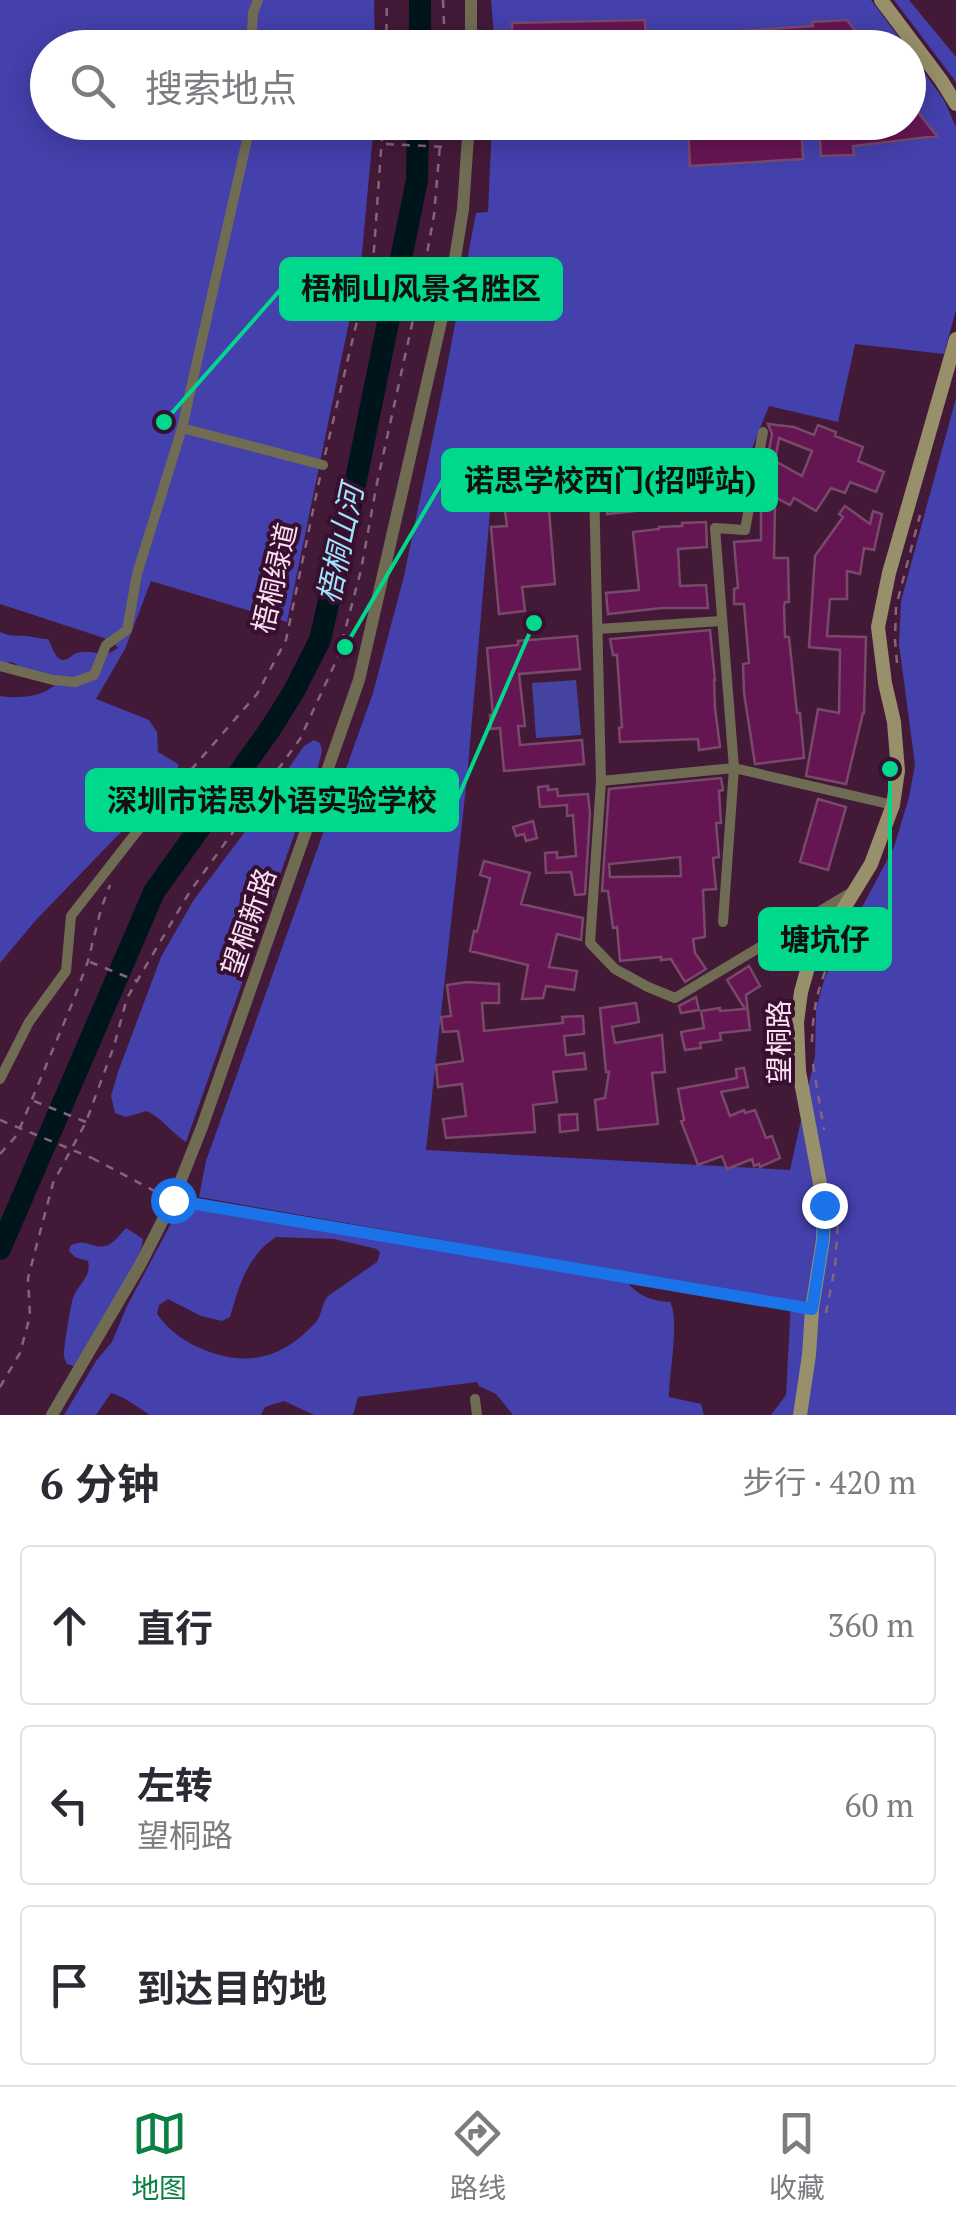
<!DOCTYPE html>
<html lang="zh">
<head>
<meta charset="utf-8">
<style>
	:root { --surface:#fff; --page:#f7f7f7; --text:#2b2b33; --muted:#7c7c81; --line:#e1e1e2; --accent:#0b8043 }
	body { margin:0; font-family:"PT Serif","Noto Sans SC",serif; background:var(--page); color:var(--text) }
	.stop { position:absolute; width:30px; height:30px; margin:-22px; border:8px solid #1a73e8; border-radius:50%; background:#fff }
	.stop.end { background:#1a73e8; border-color:#fff; box-shadow:0 2px 10px #0008 }
	.list { margin:0; padding:0; list-style:none }
	h2 { display:flex; justify-content:space-between; align-items:center; height:130px; margin:0; padding:0 40px; font-size:42px }
	h2 small { font-size:32px; font-weight:400; color:var(--muted) }
	.list li { display:grid; grid-template-columns:65px 1fr auto; gap:30px; align-items:center; box-sizing:border-box; height:160px; margin:0 20px 20px; padding:0 20px; border:2px solid var(--line); border-radius:10px }
	.list b { display:block; font-size:38px; white-space:nowrap }
	.list p { margin:0; font-size:32px; white-space:nowrap; color:var(--muted) }
	.list em { font-size:32px; font-style:normal; color:var(--muted) }
	.icon { flex:none; width:55px; height:55px; fill:none; stroke:currentColor; stroke-width:2; stroke-linecap:round; stroke-linejoin:round }
	.map { position:relative; flex:none; width:956px; height:1415px; overflow:hidden }
	.search { position:absolute; background:var(--surface); box-shadow:0 5px 25px #0003; left:30px; right:30px; top:30px; height:110px; display:flex; align-items:center; gap:25px; box-sizing:border-box; padding:0 35px; border-radius:55px; color:var(--muted); font-size:38px }
	.sheet { height:670px; background:var(--surface) }
	nav { display:flex; justify-content:space-around; align-items:center; box-sizing:border-box; height:140px; border-top:2px solid var(--line); background:var(--surface); font-size:28px; color:var(--muted) }
	nav a { display:grid; justify-items:center; gap:5px }
	nav .on { color:var(--accent) }
	.map>svg:first-child { display:block }
</style>
</head>
<body>
<div class="map">
<svg width="956" height="1415" viewBox="0 0 956 1415">
	<rect width="100%" height="100%" fill="#431938"/>
	<path fill="#44439f" d="M 576,680 L 581,735 L 536,738 L 532,683 Z"/>
	<path fill="#4440ac" fill-rule="evenodd" d="M 0,0 L 374,0 L 375,47 L 48,48 L 48,122 L 374,123 L 361,264 L 287,622 L 151,581 L 125,649 L 96,699 L 149,720 L 157,732 L 158,752 L 178,764 L 178,773 L 36,920 L 0,963 L 0,696 C 19,699 41,697 55,685 L 23,671 L 16,664 L 10,662 L 0,668 L 0,632 C 11,637 16,635 27,636 C 35,637 41,639 48,639 C 52,645 54,658 62,660 C 68,661 72,654 77,653 C 95,648 100,661 118,648 L 113,642 L 101,637 L 0,604 Z
		M 491,0 L 871,0 L 906,47 L 495,47 Z
		M 894,0 L 909,0 L 956,57 L 956,82 Z
		M 909,51 L 944,100 L 956,127 L 956,310 L 944,354 L 855,344 L 838,422 L 769,406 L 732,499 L 494,465 L 467,778 L 426,1150 L 790,1170 L 815,1056 L 816,1009 L 825,977 L 894,847 L 909,797 L 915,765 L 899,644 L 901,601 L 956,398 L 956,1415 L 771,1415 L 786,1395 L 791,1301 L 199,1197 L 206,1161 L 373,693 L 404,576 L 442,393 L 476,213 L 488,212 L 492,123 L 908,122 Z
		M 314,740 L 320,743 L 322,751 L 318,767 L 186,1142 C 171,1132 163,1119 147,1111 L 126,1117 L 115,1113 L 111,1096 L 118,1072 L 161,957 L 193,901 L 247,829 L 304,746 Z
		M 181,1205 L 625,1279 C 635,1295 652,1301 670,1302 C 680,1319 669,1373 669,1397 L 701,1404 L 704,1415 L 513,1415 L 496,1394 L 479,1386 L 477,1382 L 358,1397 L 353,1415 L 314,1415 L 284,1401 L 265,1407 L 261,1415 L 150,1415 L 124,1398 L 111,1393 L 96,1415 L 64,1415 L 96,1361 L 112,1342 L 127,1306 ZM 276,1237 L 334,1239 L 377,1249 L 380,1253 L 377,1262 L 328,1296 C 321,1305 322,1316 315,1323 C 284,1357 250,1367 207,1351 C 186,1343 170,1332 157,1314 L 159,1305 L 168,1299 L 201,1316 L 222,1321 L 230,1317 C 239,1286 247,1256 276,1237 Z
		M 126,1228 L 143,1239 C 139,1269 94,1337 78,1367 L 67,1364 C 66,1361 64,1359 64,1356 C 63,1352 71,1303 73,1298 C 78,1283 92,1278 88,1261 L 75,1257 L 69,1251 L 70,1246 C 87,1237 90,1249 105,1246 C 113,1245 120,1234 126,1228 Z"/>
	<g fill="none" stroke-linecap="round" stroke-linejoin="round">
		<path stroke="#00151b" stroke-width="22" d="M 420,48 L 420,0
			M 0,1249 L 154,892 L 271,728 L 294,691 L 320,640 L 351,504 L 417,180 L 418,122"/>
	</g>
	<path fill="#661553" stroke="#784969" stroke-width="2.5" fill-rule="evenodd" d="M 645,20 L 646,48 L 512,48 L 512,23 Z
		M 847,20 L 868,48 L 684,48 L 683,35 L 813,26 L 812,22 Z
		M 908,100 L 937,136 L 853,146 L 854,155 L 821,156 L 819,122 L 908,122 Z
		M 688,122 L 801,122 L 803,159 L 690,166 Z
		M 768,424 L 794,427 L 814,435 L 818,425 L 836,432 L 835,436 L 863,447 L 858,461 L 884,472 L 876,492 L 850,482 L 845,493 L 831,488 L 816,511 L 794,498 L 790,505 L 769,494 L 771,489 L 762,488 L 772,434 ZM 779,438 L 812,451 L 802,476 L 775,461 Z
		M 581,478 L 584,505 L 549,510 L 555,584 L 522,587 L 525,611 L 499,614 L 491,527 L 507,526 L 502,488 Z
		M 651,493 L 653,509 L 607,514 L 606,497 Z
		M 845,506 L 870,524 L 873,511 L 882,514 L 874,550 L 864,548 L 860,574 L 847,571 L 847,599 L 830,599 L 827,636 L 866,637 L 864,713 L 863,713 L 846,784 L 806,776 L 818,709 L 839,713 L 840,650 L 809,647 L 815,556 L 843,517 L 839,514 Z
		M 761,507 L 775,507 L 774,558 L 788,558 L 789,602 L 785,602 L 784,606 L 785,637 L 789,637 L 797,713 L 800,713 L 804,758 L 755,764 L 744,693 L 743,664 L 749,663 L 744,604 L 734,604 L 734,589 L 738,588 L 734,542 L 761,540 Z
		M 706,522 L 707,547 L 678,549 L 680,586 L 706,585 L 708,608 L 662,608 L 608,614 L 606,593 L 639,590 L 633,532 L 659,529 L 659,527 L 682,526 L 682,523 Z
		M 710,630 L 715,680 L 714,680 L 715,708 L 720,747 L 699,750 L 698,739 L 620,742 L 619,728 L 622,727 L 617,655 L 613,655 L 610,639 Z
		M 577,636 L 580,669 L 519,674 L 525,726 L 518,726 L 520,745 L 582,740 L 584,764 L 504,771 L 500,728 L 491,729 L 490,715 L 493,715 L 487,648 L 518,645 L 518,641 Z
		M 721,778 L 723,790 L 719,791 L 721,823 L 716,823 L 719,857 L 713,858 L 716,889 L 703,890 L 705,937 L 693,939 L 695,953 L 706,969 L 685,982 L 671,959 L 661,960 L 661,957 L 620,961 L 617,927 L 613,928 L 608,891 L 602,891 L 609,789 ZM 680,857 L 681,876 L 610,877 L 609,864 Z
		M 548,786 L 548,790 L 557,789 L 558,796 L 588,794 L 590,814 L 585,894 L 575,895 L 571,872 L 546,873 L 545,853 L 557,852 L 557,858 L 576,856 L 573,815 L 567,816 L 567,805 L 540,807 L 538,787 Z
		M 818,799 L 846,807 L 828,870 L 800,862 Z
		M 533,821 L 537,838 L 526,841 L 524,834 L 516,836 L 513,827 Z
		M 484,861 L 530,873 L 521,904 L 583,918 L 581,940 L 557,934 L 549,967 L 577,971 L 574,990 L 546,986 L 543,998 L 522,999 L 528,965 L 470,951 L 474,931 L 477,932 L 490,878 L 480,875 Z
		M 749,966 L 760,986 L 746,995 L 750,1030 L 720,1033 L 721,1040 L 700,1043 L 701,1048 L 685,1050 L 681,1032 L 704,1028 L 701,1011 L 720,1008 L 720,1011 L 745,1009 L 727,980 Z
		M 467,982 L 499,984 L 499,1003 L 482,1003 L 484,1031 L 563,1023 L 562,1017 L 583,1016 L 584,1034 L 564,1036 L 566,1055 L 584,1053 L 586,1069 L 553,1072 L 557,1102 L 533,1105 L 535,1132 L 446,1138 L 443,1119 L 466,1116 L 462,1084 L 438,1087 L 436,1065 L 463,1061 L 458,1031 L 443,1032 L 441,1017 L 451,1016 L 447,985 Z
		M 696,997 L 699,1010 L 681,1013 L 679,1006 Z
		M 636,1003 L 639,1022 L 612,1027 L 615,1043 L 662,1035 L 665,1072 L 652,1073 L 658,1124 L 598,1130 L 595,1100 L 605,1098 L 609,1072 L 606,1072 L 600,1008 Z
		M 744,1068 L 748,1087 L 721,1092 L 730,1116 L 744,1110 L 745,1113 L 755,1110 L 766,1138 L 772,1136 L 780,1158 L 760,1167 L 759,1164 L 754,1166 L 752,1159 L 727,1169 L 722,1156 L 698,1165 L 681,1121 L 684,1120 L 678,1089 L 737,1078 L 736,1069 Z
		M 577,1114 L 578,1130 L 560,1132 L 559,1115 Z"/>
	<g fill="none" stroke-linecap="round" stroke-linejoin="round">
		<path stroke="#88637d" stroke-width="2.5" stroke-dasharray="8 8" stroke-linecap="butt" d="M 443,0 L 445,48
			M 386,48 L 387,0
			M 325,455 L 374,250 L 383,122
			M 898,599 L 920,515
			M 896,607 L 895,640 L 897,663
			M 149,818 L 257,694 L 286,640 L 320,477
			M 90,962 L 137,981
			M 812,1042 C 813,1004 819,983 835,949
			M 813,1064 L 824,1130
			M 34,1101 L 86,1122
			M 0,1154 L 17,1135 L 74,999 L 88,961 L 101,909 L 110,885
			M 92,1158 L 162,1195
			M 826,1313 L 835,1267 L 838,1222
			M 0,1387 L 20,1353 L 30,1316 L 28,1278 L 53,1183 L 86,1122 L 114,1046 L 127,998 L 189,893 L 300,739 L 338,657 L 361,570 L 377,483 L 424,270 L 434,215 L 442,122"/>
		<path stroke="#706c54" stroke-width="10" d="M 251,48 L 253,13 L 258,0
			M 182,428 L 323,465
			M 594,486 L 601,781 L 590,943 L 615,969 L 648,987 L 675,998 L 850,893
			M 598,629 L 721,621
			M 0,666 L 53,680 L 75,682 L 94,675 L 106,645 L 127,630 L 137,574 L 182,428 L 251,122
			M 601,781 L 734,768 L 893,805
			M 723,922 L 734,768 L 715,528 L 745,530 L 763,432
			M 0,1079 L 29,1022 L 66,971 L 71,916 L 142,825
			M 173,1200 L 812,1309
			M 475,1399 L 477,1415"/>
		<path stroke="#706c54" stroke-width="12" d="M 471,0 L 471,48
			M 52,1415 L 140,1265 L 173,1200 L 202,1127 L 359,680 L 454,265 L 463,209 L 469,122"/>
		<path stroke="#97906a" stroke-width="14" d="M 881,0 L 941,80 L 956,104
			M 800,1415 L 809,1355 L 812,1309 L 823,1240 L 824,1205 L 799,1071 L 797,1022 L 801,992 L 808,967 L 871,864 L 893,805 L 898,771 L 894,722 L 885,683 L 878,627 L 889,573 L 956,339"/>
		<path stroke="#88637d" stroke-width="2.5" stroke-dasharray="8 8" stroke-linecap="butt" d="M 386,144 L 446,147
			M 0,1120 L 92,1158"/>
	</g>
	<g fill="none" stroke-linecap="round" stroke-linejoin="round">
		<path stroke="#1a73e8" stroke-width="12" d="M 173,1200 L 812,1309 L 823,1240 L 824,1205"/>
	</g>
	<g text-anchor="middle" dominant-baseline="central" stroke-width="8" stroke-linejoin="round" paint-order="stroke">
		<g font-size="28" fill="#fbdff2" stroke="#380f2e">
			<text transform="translate(274 578) rotate(-77)">梧桐绿道</text>
			<text transform="translate(248 922) rotate(-71)">望桐新路</text>
			<text transform="translate(778 1042) rotate(-90)">望桐路</text>
		</g>
		<g font-size="30" font-style="italic" fill="#9ce5fb" stroke="#380f2e">
			<text transform="translate(340 544) rotate(-78)">梧桐山河</text>
		</g>
	</g>
	<path fill="none" stroke="#00d98c" stroke-width="4" d="M164 422L281 289M345 647L443 480M534 623L457 800M890 769L890 939"/>
	<g fill="#00d98c" stroke="#380f2e" stroke-width="4">
		<circle cx="164" cy="422" r="10"/>
		<circle cx="345" cy="647" r="10"/>
		<circle cx="534" cy="623" r="10"/>
		<circle cx="890" cy="769" r="10"/>
	</g>
	<g fill="#00d98c" stroke="#00d98c" stroke-width="4">
		<rect x="281" y="259" width="280" height="60" rx="10"/>
		<rect x="443" y="450" width="333" height="60" rx="10"/>
		<rect x="87" y="770" width="370" height="60" rx="10"/>
		<rect x="760" y="909" width="130" height="60" rx="10"/>
	</g>
	<g font-size="30" text-anchor="middle" font-weight="bold" fill="#111">
		<text x="421" y="299">梧桐山风景名胜区</text>
		<text x="610" y="491">诺思学校西门(招呼站)</text>
		<text x="272" y="811">深圳市诺思外语实验学校</text>
		<text x="825" y="950">塘坑仔</text>
	</g>
</svg>
<div class="stop" style="left:173px;top:1200px"></div>
<div class="stop end" style="left:824px;top:1205px"></div>
<div class="search"><svg class="icon" aria-label="search" viewBox="0 0 24 24"><circle cx="10" cy="10" r="6"/><path d="M15 15l6 6"/></svg>搜索地点</div>
</div>
<section class="sheet">
<h2>6 分钟<small>步行 · 420 m</small></h2>
<ul class="list">
<li><svg class="icon" aria-label="ahead" viewBox="0 0 24 24"><path d="M12 20V5M6 11l6-6 6 6"/></svg><div><b>直行</b></div><em>360 m</em></li>
<li><svg class="icon" aria-label="left" viewBox="0 0 24 24"><path d="M17 20v-9H6M10 6l-5 5 5 5"/></svg><div><b>左转</b><p>望桐路</p></div><em>60 m</em></li>
<li><svg class="icon" aria-label="arrive" viewBox="0 0 24 24"><path d="M6 21V4h12l-3 4 3 4H6"/></svg><div><b>到达目的地</b></div></li>
</ul>
</section>
<nav>
<a class="on"><svg class="icon" aria-label="map" viewBox="0 0 24 24"><path d="M3 6l6-2 6 2 6-2v14l-6 2-6-2-6 2zM9 4v14M15 6v14"/></svg>地图</a>
<a><svg class="icon" aria-label="directions" viewBox="0 0 24 24"><path d="M12 3l9 9-9 9-9-9zM9 14v-3h6M13 9l2 2-2 2"/></svg>路线</a>
<a><svg class="icon" aria-label="saved" viewBox="0 0 24 24"><path d="M7 4h10v16l-5-4-5 4z"/></svg>收藏</a>
</nav>
</body>
</html>
